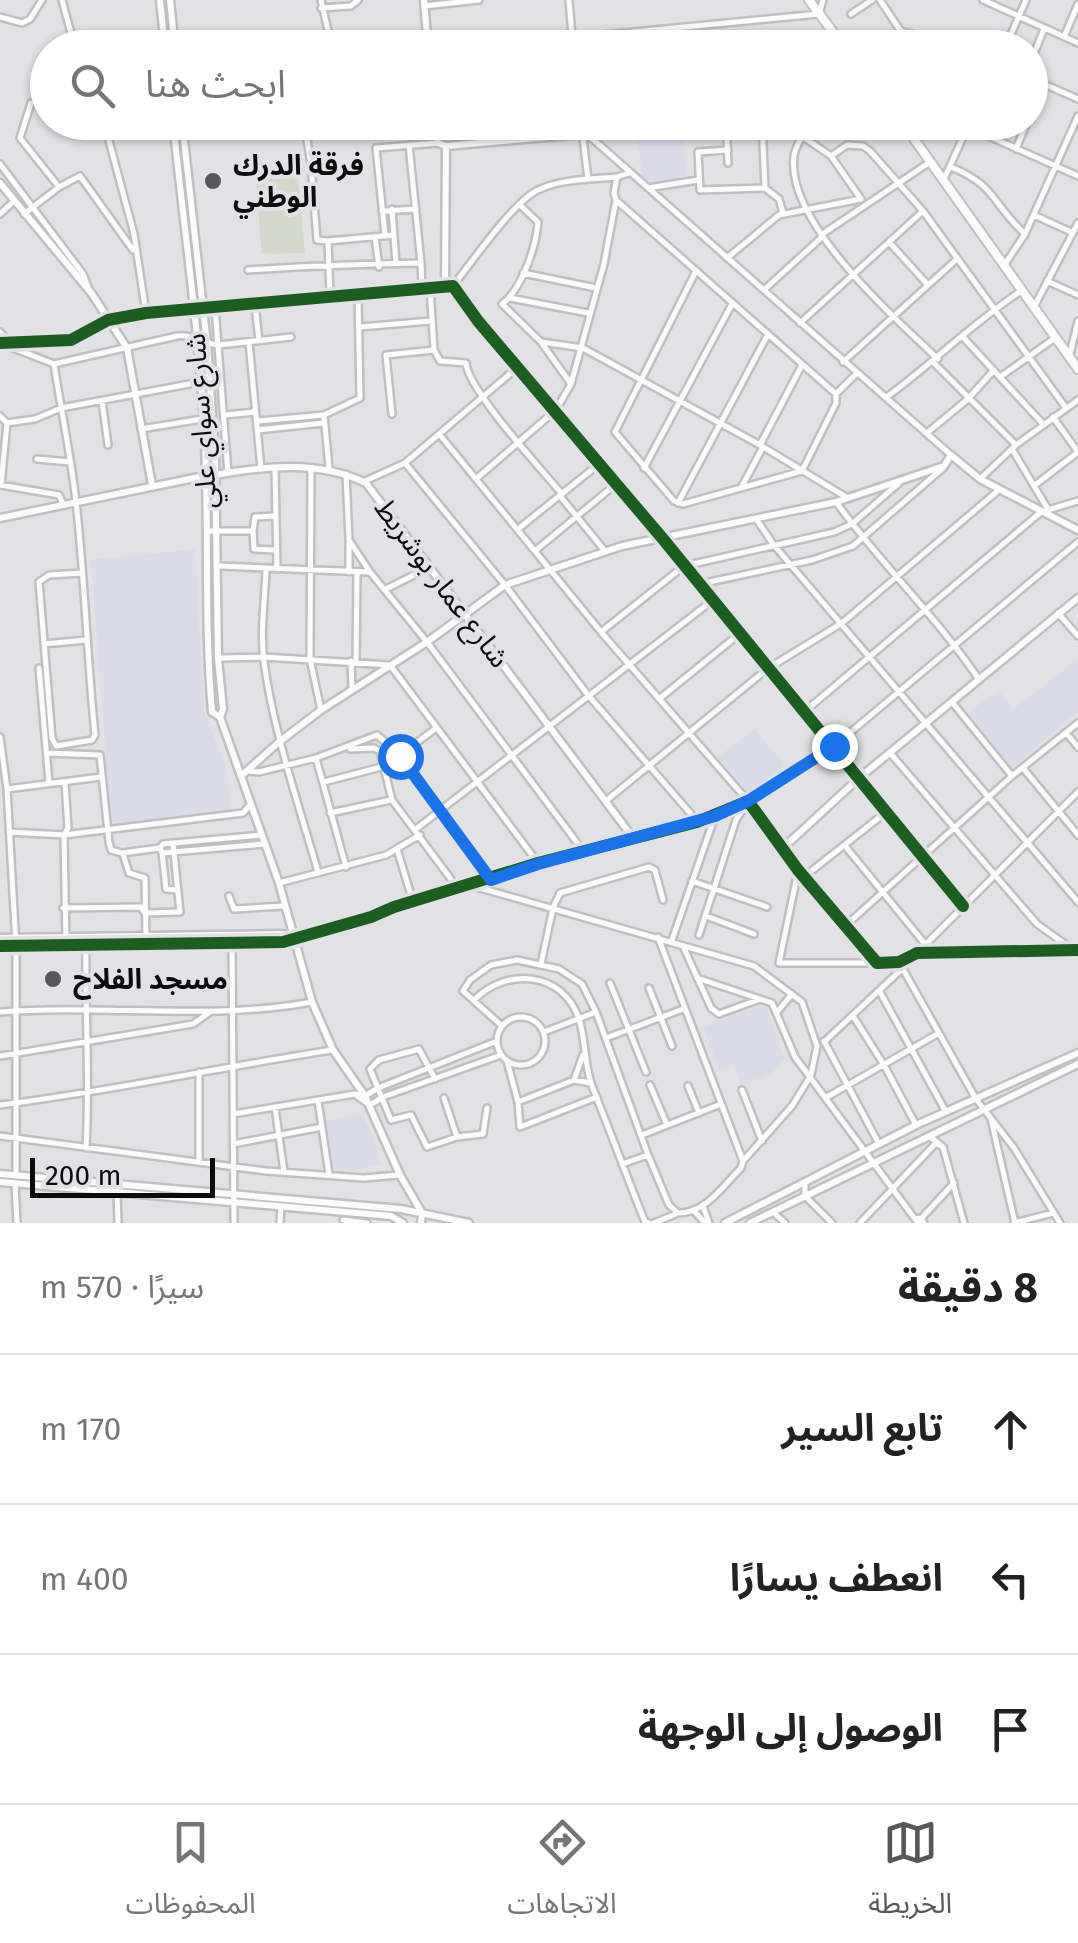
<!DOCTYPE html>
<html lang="ar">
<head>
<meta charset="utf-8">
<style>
	:root { --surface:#fff; --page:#f6f6f6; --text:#222; --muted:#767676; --line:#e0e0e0; --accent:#575759 }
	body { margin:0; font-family:"Fira Sans","Noto Sans Arabic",sans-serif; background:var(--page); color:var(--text); direction:rtl }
	.scale { position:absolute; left:30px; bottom:25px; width:185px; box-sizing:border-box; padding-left:10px; border:5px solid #0c0c0d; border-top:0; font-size:28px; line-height:35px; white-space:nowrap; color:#0c0c0d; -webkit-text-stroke:8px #e1e1e6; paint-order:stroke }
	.stop { position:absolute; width:30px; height:30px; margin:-22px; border:8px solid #1a73e8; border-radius:50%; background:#fff }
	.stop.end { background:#1a73e8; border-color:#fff; box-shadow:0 2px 10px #0008 }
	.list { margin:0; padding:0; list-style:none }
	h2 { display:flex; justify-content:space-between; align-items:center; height:130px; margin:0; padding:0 40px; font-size:42px }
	h2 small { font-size:32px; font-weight:400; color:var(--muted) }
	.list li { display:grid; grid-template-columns:65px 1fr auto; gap:30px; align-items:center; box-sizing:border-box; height:150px; padding:0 40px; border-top:2px solid var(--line) }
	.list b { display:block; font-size:38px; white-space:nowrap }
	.list em { font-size:32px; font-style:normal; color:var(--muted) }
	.icon { flex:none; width:55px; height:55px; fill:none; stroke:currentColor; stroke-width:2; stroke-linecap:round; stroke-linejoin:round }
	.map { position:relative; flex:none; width:1078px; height:1223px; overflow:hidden; direction:ltr }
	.search { position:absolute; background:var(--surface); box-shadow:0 2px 8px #0004; left:30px; right:30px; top:30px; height:110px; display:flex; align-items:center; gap:25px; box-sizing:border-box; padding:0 35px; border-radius:55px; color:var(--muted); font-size:38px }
	.sheet { height:580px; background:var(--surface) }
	nav { display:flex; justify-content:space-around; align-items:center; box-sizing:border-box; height:140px; border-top:2px solid var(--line); background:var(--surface); font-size:28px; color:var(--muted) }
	nav a { display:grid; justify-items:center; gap:5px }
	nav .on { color:var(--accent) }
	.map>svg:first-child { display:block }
</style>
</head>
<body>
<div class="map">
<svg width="1078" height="1223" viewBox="0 0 1078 1223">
	<rect width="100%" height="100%" fill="#e2e2e5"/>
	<path fill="#dcdbe8" d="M 683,137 L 686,179 L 655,182 L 643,178 L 638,138 Z
		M 195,549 L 204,710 L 228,774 L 229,812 L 111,824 L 91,560 Z
		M 1078,659 L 1078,711 L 1011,769 L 968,712 L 999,691 L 1013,709 Z
		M 755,729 L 785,765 L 749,795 L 718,757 Z
		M 757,1007 L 766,1007 L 785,1059 L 771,1074 L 741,1085 L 734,1067 L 719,1069 L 703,1027 Z
		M 362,1114 L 372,1134 L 381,1165 L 353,1171 L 334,1169 L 326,1121 Z"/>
	<path fill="#d5d8cd" d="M 297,168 L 305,253 L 262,254 L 255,172 Z"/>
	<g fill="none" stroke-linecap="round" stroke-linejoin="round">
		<defs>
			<path id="minor" d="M 62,0 L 75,48
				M 321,0 L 332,48
				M 569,0 L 573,48
				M 880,0 L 912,48
				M 983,0 L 1078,43
				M 424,6 L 479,0
				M 321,8 L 351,6 L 358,0
				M 851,14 L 872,0
				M 0,17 L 22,23 L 30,19 L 42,0
				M 1064,37 L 1078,4
				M 469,48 L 819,14 L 823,0
				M 873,48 L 901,31 L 959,48
				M 1005,48 L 1026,0
				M 1030,64 L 1044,29
				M 1030,78 L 1078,99
				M 31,103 L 20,138 L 59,187
				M 1030,115 L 1043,85
				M 104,122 L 134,234 L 146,313
				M 251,122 L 261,122
				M 304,122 L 311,164 L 317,240 L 328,241
				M 581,122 L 588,179
				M 726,122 L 728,163
				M 762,122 L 765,188
				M 812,122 C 805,132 796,144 794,156 C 785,222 894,317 938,359
				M 965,122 L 968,127 L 1078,176
				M 174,125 L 198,122
				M 587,134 L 951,455
				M 802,136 L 831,156 L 861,199
				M 1016,149 L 1027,122
				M 728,150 L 698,152 L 700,190 L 765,188 L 779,199 L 783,213
				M 831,156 L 847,145 L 863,146 L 870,151 L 923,211 L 1066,408
				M 0,164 L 83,274 L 88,287
				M 951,167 C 996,185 992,204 1025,234
				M 944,179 L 970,122
				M 648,188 L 698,180
				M 617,201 L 836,394
				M 520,205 L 538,222 C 536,247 522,289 502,304 L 541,342 L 583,348 L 760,445 L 846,497
				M 392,209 L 396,264
				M 382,211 L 416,209
				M 0,214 L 14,201
				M 24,214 L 59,187 L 80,176 L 133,250
				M 1034,215 L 1071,232
				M 385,235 L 376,148 L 438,143
				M 821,235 L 930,162
				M 375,237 L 379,267
				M 889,242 L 927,284
				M 727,258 L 779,215 L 861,199
				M 421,263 L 422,289
				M 1005,264 L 1025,234 L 1078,116
				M 248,270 C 306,266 363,264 421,263 L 409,145
				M 696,271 L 615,432 L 674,501 L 683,504 L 802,471 L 836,403 L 836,394 L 856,374
				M 523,273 L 596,288
				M 1047,281 L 1078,295
				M 453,286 C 471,263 514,201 538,190 C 560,179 593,179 617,177
				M 765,289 L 822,237
				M 330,297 L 328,241 L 394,235
				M 510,298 L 588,313
				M 255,305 L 259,341
				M 1035,305 L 1078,223
				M 215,308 L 228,473
				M 800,323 L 923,211
				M 360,327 L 431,321
				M 0,332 L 10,342
				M 962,336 L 1044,425
				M 249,342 L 261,469
				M 541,342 L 571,384
				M 0,343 L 54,364 L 177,336 C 194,334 202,344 219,345 L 291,337
				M 3,343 L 71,340 L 108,320 L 202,307
				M 434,350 L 440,361 L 466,363 C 468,390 541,469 562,494
				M 1070,354 L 1078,321
				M 843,362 L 957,259
				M 934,363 L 1016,445
				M 54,364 C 61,410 71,456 76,502 C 85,580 87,658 95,735 L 92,740 L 56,746 L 52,738 L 39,582 L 49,575 L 82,573
				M 1000,377 L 1055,338
				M 888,396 C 933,363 974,322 1021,291
				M 102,401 L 108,445
				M 392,414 L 386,355 L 434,350 L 430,288
				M 225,415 L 255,412
				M 0,416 L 7,423 L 35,419 L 61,408 L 200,382
				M 1053,417 L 1078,452
				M 258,421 L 324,415
				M 141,429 L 202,419
				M 257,430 L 324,423
				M 928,432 L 968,399 L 993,371
				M 440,435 L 601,632 L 748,801
				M 760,445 L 802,365
				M 1012,449 L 1049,511
				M 37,459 L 70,462
				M 405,463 L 505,585 L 588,695 L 697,821
				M 275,468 L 277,569
				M 311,468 L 310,659 L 321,710
				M 329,468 L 324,415 L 360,398 L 358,296
				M 644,468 L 732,304
				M 346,474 L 349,540 L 370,572 L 427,642 L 584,852
				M 476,479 L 556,410 L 571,384 L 604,264 L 616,200 L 614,193 L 617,177 L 629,173
				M 980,479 L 1016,445 L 1078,400
				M 365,481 L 405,463 L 519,366
				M 0,485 L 59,495 L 63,504
				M 1,485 L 7,423
				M 1035,485 L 1078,452
				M 741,488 L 763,447
				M 560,496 L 605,551
				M 836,502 C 880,563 936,616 978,678
				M 678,503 L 767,336
				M 757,520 L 773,544 L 1078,902
				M 518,529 L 599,464
				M 208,531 L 253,531 L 254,549 L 276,550
				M 253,531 L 255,517 L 276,516
				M 536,550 L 616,484
				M 218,566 L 369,572
				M 266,569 C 265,599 260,632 264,662 C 274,734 298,802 318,872
				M 349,572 L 349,543
				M 700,584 L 812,560 L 853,546 L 943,468
				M 386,589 L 428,568
				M 1058,613 L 1078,636
				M 601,632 L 684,566 L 834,532 L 852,524 L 899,483
				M 44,644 L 86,640
				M 218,658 L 264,657 L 390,665 L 538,863
				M 351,661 L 352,689
				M 356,661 L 357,572
				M 39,668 L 49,783
				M 659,699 L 738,635
				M 952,702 L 1012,776
				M 804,712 L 1041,512 L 1078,501
				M 1067,734 L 1078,747
				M 0,737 L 7,789 L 16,946 L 16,1176
				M 350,749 L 374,748 L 380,751 L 392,800 L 459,890
				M 47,753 L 100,755 L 109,842 L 111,850 L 122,853 L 160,848 L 163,844 L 261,835
				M 891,754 L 1037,924 L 1072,949
				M 1023,768 L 1078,835
				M 248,771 L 259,772 L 316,758
				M 859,778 L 963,906
				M 324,782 L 385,766 L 435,729
				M 65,783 L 68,828 L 64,835 L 66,944
				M 7,789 L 101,777
				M 607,800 L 767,669 L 842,623 L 1000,489
				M 330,813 L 391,800
				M 416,829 L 713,600
				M 9,832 L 64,835 L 243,813 L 250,805
				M 846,847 L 925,944
				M 160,848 L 162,853 L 264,844
				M 397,849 L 413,902
				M 782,849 L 877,963 L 899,962 L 917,953 L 1078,950
				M 162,852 L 166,889 L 178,890
				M 123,854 L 129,873 L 145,878 L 146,939
				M 346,867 L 316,758 L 377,735 L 400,755 L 490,877
				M 798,871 L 779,963 L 877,963
				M 805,876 L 885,813
				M 692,881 L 767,907
				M 279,883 L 386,855 L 420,835
				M 473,886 L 754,966 L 802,1002 L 817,1046 L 811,1075 L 792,1106 L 743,1161 L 741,1168 C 723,1186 706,1213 678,1213 L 669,1205 L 648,1155 L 596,1012 L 582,984 L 559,969 L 517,960 L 491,965 L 470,980 L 463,991 L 502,1026
				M 229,896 L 234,909 L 284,906
				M 63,908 L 141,907 L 145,913 L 180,912 L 173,843
				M 706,916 L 754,934
				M 844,927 L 1012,776 L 1078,723
				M 699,935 L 736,820 L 748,801 L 834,746 L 1078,542
				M 658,937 L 743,1161
				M 672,940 L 715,816
				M 232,942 L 234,1223
				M 86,946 C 85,1014 90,1080 86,1148
				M 683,946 L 711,1008 L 719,1014 L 760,999 L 772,1003 L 795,1057 L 915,1219 L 921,1218 L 924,1223
				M 917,953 L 1078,792
				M 899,962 L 976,1099 L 1014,1148 L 1060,1223
				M 541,964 L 553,908 L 560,893 L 649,867 L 655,870 L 663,900
				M 697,978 L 757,998
				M 610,983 L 646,1072
				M 649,988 L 672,1046
				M 880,992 L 946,1112
				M 474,1000 C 506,967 563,971 579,1019 C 586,1041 584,1064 592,1086 C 610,1131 627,1177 645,1222 L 649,1223
				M 778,1011 L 792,994
				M 0,1012 C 104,1004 209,1021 312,1002
				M 853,1016 L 884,1065 L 916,1125
				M497 1041a24 24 0 1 1 48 0a24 24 0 1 1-48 0Z
				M 544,1032 L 596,1012
				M 606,1038 L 683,1009
				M 824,1041 L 879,1144
				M 824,1042 L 903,968
				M 0,1056 L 193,1024 L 210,1012
				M 507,1061 L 518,1102 L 574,1080 L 591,1083
				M 435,1079 L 419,1049 L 379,1060 L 370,1069 L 391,1120 L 411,1115 L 427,1147 L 457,1137 L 483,1134 L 487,1108
				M 574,1080 L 583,1055
				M 650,1085 L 667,1125
				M 688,1086 L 699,1113
				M 742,1090 L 762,1141
				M 357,1096 L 370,1105 L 383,1097 L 501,1055
				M 827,1097 L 939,1033
				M 444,1098 L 457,1137
				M 318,1101 L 329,1174
				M 518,1103 L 520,1127 L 597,1097
				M 0,1105 C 112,1091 221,1067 332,1050
				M 275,1107 L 284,1172
				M 233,1114 L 355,1094 L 365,1096 L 378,1088 L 497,1041
				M 991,1119 L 1015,1223
				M 642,1135 L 721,1104
				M 0,1136 L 266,1171 L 364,1178 L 399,1175
				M 233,1144 L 322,1127
				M 943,1147 L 964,1223
				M 199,1161 L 199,1072
				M 622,1164 L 648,1155
				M 805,1182 L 805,1196 L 832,1223
				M 15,1184 L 17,1223
				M 117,1191 L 118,1223
				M 703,1206 L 709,1223
				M 694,1211 L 705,1223
				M 773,1212 L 785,1223
				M 343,1220 L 367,1223
				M 280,1223 L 281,1206
				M 654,1223 L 678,1213
				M 860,1223 L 936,1143 L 943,1147 L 929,1136
				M 917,1223 L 954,1183
				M 1014,1223 L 1053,1213"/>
			<path id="tertiary" d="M 202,307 L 255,305 L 453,286 L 478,321 L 519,366 L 859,778
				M 215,475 C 267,466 318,460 366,483 L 634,839
				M 241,776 L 279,742 L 321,710 L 427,642 L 505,585 L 622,546 L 836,502 L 944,466 L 951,455 L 980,479 L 1078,530
				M 0,938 L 283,934 L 291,939
				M 0,946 L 283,942 L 371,917 L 394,907 L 538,863 L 697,822 L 748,801 L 782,849 L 859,778 L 1078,598"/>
			<path id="secondary" d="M 160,0 L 165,48
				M 170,0 L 175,48
				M 424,0 L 428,48
				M 173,122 C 184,229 200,336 205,443 C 209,533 204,622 212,712 L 220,717 L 279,883 L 312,1002 L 333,1050 L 365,1096 L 400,1175 L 422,1213 L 421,1223
				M 182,122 L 207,344 L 215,456 L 218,658 L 223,709 L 220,717
				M 436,122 L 438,143 L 446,146 L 718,122
				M 0,183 L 92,294 L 127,348 L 152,485
				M 445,286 L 446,146
				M 0,518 L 209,475
				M 0,1174 L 401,1209 L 469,1223
				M 0,1182 L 391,1216 L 403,1223
				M 725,1223 L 916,1125 L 1078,1053
				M 750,1223 L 1078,1064"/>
			<path id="primary" d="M 809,0 L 845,48
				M 902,122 L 1078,369"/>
		</defs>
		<use href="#minor" stroke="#c0c0c2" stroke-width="10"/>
		<use href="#tertiary" stroke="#c0c0c2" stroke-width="11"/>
		<use href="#secondary" stroke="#c0c0c2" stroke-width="11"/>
		<use href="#primary" stroke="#c0c0c2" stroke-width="12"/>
		<use href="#minor" stroke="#fbfbfb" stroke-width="5"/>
		<use href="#tertiary" stroke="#fbfbfb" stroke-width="6"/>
		<use href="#secondary" stroke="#fbfbfb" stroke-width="6"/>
		<use href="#primary" stroke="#fbfbfb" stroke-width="8"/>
		<defs>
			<path id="cycleway" d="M 0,343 L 71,340 L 108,320 L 146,313 L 453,286 L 478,321 L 663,539 L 963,906
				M 0,946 L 283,942 L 371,917 L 394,907 L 538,863 L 697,822 L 748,801 L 798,870 L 877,963 L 899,962 L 917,953 L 1078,950"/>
		</defs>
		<use href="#cycleway" stroke="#e1e1e6" stroke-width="19"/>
		<use href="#cycleway" stroke="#1b5e20" stroke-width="12"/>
	</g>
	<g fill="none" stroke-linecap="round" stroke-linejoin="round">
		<path stroke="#1a73e8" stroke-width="12" d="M 400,756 L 491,880 L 538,864 L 715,816 L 748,801 L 834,746"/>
	</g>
	<g fill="#575759" stroke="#e1e1e6" stroke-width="4">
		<circle cx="213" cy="181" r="10"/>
		<circle cx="53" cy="979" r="10"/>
	</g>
	<g text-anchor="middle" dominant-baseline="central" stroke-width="8" stroke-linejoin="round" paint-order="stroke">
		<g font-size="28" font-weight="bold" fill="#0c0c0d" stroke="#e1e1e6" text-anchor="start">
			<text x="233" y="165">فرقة الدرك<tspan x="233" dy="32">الوطني</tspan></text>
			<text x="73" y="979">مسجد الفلاح</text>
		</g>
		<g font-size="28" fill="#0c0c0d" stroke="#e1e1e6">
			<text transform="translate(201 421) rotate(-94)">شارع سواي علي</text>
			<text transform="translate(442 583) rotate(53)">شارع عمار بوشريط</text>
		</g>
	</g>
</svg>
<div class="scale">200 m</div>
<div class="stop" style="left:400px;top:756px"></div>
<div class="stop end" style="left:834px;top:746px"></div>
<div class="search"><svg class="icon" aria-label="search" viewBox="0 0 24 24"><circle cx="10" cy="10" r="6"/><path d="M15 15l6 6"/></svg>ابحث هنا</div>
</div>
<section class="sheet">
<h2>8 دقيقة<small>سيرًا · 570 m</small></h2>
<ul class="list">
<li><svg class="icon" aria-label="ahead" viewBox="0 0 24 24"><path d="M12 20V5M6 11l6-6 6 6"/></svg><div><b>تابع السير</b></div><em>170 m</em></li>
<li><svg class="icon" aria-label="left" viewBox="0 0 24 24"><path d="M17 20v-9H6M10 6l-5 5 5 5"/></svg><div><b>انعطف يسارًا</b></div><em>400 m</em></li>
<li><svg class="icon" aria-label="arrive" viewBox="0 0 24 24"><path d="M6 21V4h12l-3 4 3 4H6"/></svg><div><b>الوصول إلى الوجهة</b></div></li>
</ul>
</section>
<nav>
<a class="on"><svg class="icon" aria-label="map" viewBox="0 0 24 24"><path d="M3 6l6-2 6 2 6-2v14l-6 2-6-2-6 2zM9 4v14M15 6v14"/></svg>الخريطة</a>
<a><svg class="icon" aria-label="directions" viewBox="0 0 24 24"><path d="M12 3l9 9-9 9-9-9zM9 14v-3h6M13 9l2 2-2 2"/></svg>الاتجاهات</a>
<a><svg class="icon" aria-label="saved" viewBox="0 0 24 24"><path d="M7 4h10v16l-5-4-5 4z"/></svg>المحفوظات</a>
</nav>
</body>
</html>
